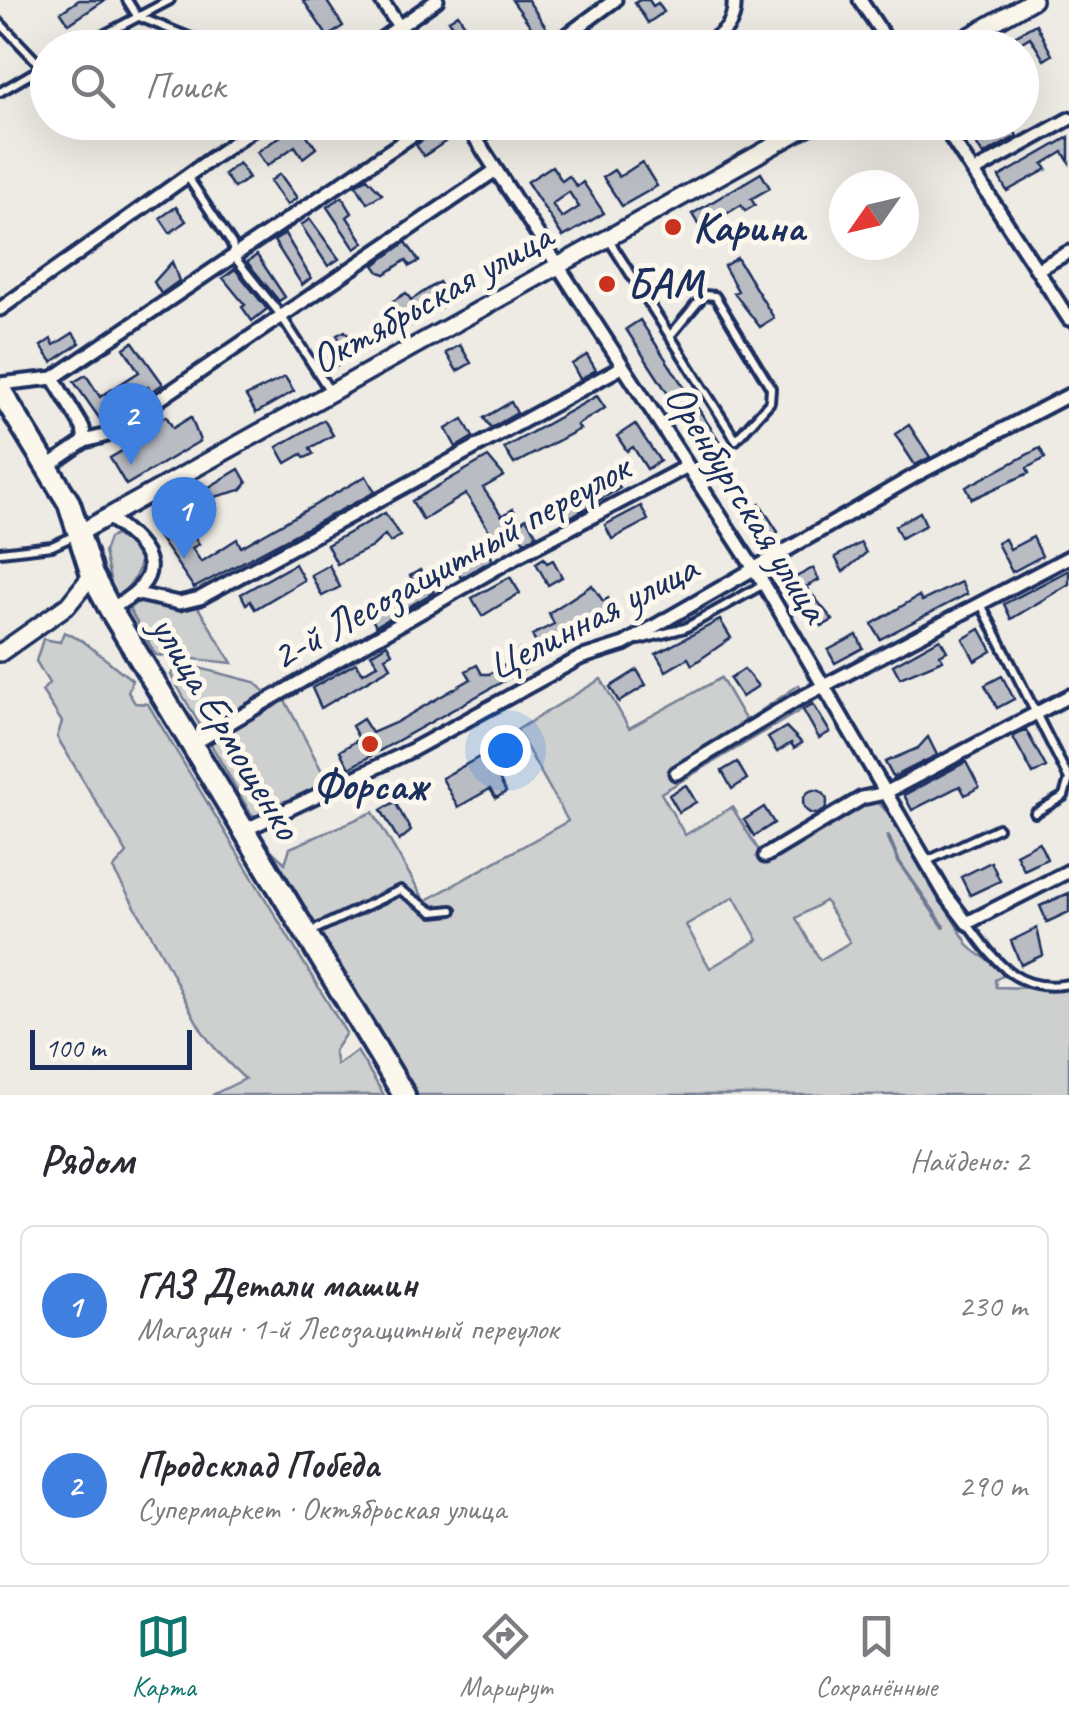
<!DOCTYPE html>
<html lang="ru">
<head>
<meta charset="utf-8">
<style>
	:root { --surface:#fff; --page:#f2f2f3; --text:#2b2b33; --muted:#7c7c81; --line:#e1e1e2; --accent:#0f766e }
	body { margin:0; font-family:Caveat,sans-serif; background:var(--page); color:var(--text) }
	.compass { position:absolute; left:829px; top:170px; width:90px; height:90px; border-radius:50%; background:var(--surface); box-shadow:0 10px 40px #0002; rotate:236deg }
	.scale { position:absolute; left:30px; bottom:25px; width:162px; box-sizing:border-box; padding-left:10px; border:5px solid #1b2f5e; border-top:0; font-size:28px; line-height:35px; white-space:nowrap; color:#1b2f5e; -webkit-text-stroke:8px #fbf7ec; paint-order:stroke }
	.you { position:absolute; left:505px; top:750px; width:35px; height:35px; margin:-25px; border:8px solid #fff; border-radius:50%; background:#1a73e8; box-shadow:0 0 0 15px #1a73e833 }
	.badge { display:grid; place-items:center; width:65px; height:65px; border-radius:50%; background:var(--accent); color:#fff; font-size:32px; font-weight:700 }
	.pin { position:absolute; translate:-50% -82px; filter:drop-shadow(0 2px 5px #0008) }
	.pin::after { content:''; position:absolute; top:52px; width:35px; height:30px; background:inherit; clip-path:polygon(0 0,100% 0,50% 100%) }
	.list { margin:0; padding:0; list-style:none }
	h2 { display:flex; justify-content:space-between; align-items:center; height:130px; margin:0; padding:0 40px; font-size:42px }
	h2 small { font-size:32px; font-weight:400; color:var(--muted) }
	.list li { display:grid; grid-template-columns:65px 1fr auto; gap:30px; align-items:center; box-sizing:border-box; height:160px; margin:0 20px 20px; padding:0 20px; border:2px solid var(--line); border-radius:15px }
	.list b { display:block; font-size:38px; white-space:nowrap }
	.list p { margin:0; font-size:32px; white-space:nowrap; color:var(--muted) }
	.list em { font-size:32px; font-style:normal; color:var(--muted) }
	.icon { flex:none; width:55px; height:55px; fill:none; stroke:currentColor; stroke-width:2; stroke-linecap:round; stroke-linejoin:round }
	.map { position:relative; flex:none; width:1069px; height:1095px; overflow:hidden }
	.search { position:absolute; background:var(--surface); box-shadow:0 10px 40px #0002; left:30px; right:30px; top:30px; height:110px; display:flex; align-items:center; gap:25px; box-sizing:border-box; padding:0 35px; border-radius:55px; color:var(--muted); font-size:38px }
	.sheet { height:490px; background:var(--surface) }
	nav { display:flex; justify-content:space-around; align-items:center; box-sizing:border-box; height:140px; border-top:2px solid var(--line); background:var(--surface); font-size:28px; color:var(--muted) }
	nav a { display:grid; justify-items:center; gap:5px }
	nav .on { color:var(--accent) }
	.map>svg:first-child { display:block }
</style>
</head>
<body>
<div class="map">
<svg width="1069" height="1095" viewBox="0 0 1069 1095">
	<rect width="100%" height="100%" fill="#eeebe4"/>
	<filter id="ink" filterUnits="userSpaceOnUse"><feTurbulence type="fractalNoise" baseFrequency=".01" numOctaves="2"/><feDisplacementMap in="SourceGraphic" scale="20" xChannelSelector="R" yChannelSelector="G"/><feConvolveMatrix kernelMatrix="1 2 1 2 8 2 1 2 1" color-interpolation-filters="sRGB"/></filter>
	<g filter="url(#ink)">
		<path fill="#cecfcf" stroke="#747f96" stroke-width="2.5" fill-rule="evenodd" d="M 116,535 L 140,553 C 141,572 133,582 120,595 L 113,593 L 104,552 L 109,538 Z
			M 154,602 L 196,604 L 232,663 L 156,655 L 129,609 L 136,603 Z
			M 64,632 L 83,641 L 132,680 L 128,692 L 135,703 L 148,704 L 346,1033 L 334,1051 L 337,1065 L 357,1051 L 384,1095 L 212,1095 L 245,1079 C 197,1035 196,1019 167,964 C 151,932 131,901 113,869 L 127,853 L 57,737 L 62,722 L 42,691 L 49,683 L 36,661 L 43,639 L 60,642 Z
			M 195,667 L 254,682 L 273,699 L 285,700 L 326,779 L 302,797 L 281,802 L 277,809 L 260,818 L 251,814 L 171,675 L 175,668 Z
			M 721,678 L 746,721 L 799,685 L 813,703 L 661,793 L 685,835 L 732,807 L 759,851 L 866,790 L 888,813 L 969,946 C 981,959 997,962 1007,973 L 995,980 L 996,987 L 1069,989 L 1069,1095 L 417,1095 L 271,850 L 285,863 L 290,848 L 373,812 L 425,901 L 568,821 L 517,730 L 601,679 L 629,728 ZM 734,897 L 758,940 L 710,968 L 686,925 ZM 825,901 L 850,942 L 820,960 L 796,918 Z"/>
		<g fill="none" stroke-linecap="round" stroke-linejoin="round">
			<path stroke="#6d7892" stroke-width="4" d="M 888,836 L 899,862 L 944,927"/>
		</g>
		<path fill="#b9bcc3" stroke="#1b2f5e" stroke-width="2.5" fill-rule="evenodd" d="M 79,0 L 105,0 L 69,24 L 61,12 Z
			M 303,0 L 326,0 L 343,26 L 328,37 Z
			M 512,0 L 528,0 L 549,32 L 539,38 Z
			M 640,0 L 649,0 L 653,6 L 658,3 L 664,12 L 648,23 L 635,3 Z
			M 458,14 L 469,31 L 433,48 L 426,37 L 452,24 L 449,20 Z
			M 1036,24 L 1052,55 L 1044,60 L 1030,37 L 1012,48 L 993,48 Z
			M 1000,122 L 1009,122 L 1017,136 L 983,155 L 974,140 Z
			M 299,124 L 316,148 L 303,158 L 295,146 L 267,166 L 257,152 Z
			M 437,130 L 445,142 L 424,156 L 416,145 Z
			M 1069,137 L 1069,162 L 1063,152 L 1043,164 L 1047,169 L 1007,191 L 999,177 Z
			M 642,162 L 657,186 L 622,206 L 603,177 L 614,170 L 619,177 Z
			M 239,163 L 249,178 L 234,188 L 224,174 Z
			M 552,166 L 562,181 L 569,176 L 577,187 L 583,182 L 604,213 L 563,237 L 527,182 ZM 569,192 L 579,207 L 562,218 L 552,204 Z
			M 761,173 L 770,188 L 751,199 L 755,205 L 745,211 L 741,205 L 701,229 L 692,214 Z
			M 280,174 L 297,198 L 287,205 L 270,181 Z
			M 367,178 L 382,194 L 367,203 L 356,185 Z
			M 342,197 L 352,213 L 347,217 L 364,243 L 355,249 L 327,207 Z
			M 176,207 L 186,221 L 170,233 L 160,218 Z
			M 310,219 L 339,259 L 328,266 L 301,225 Z
			M 285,234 L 311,278 L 302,285 L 274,241 Z
			M 406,242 L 419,261 L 410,266 L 406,260 L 385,274 L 379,272 L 374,265 Z
			M 257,255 L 285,297 L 279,301 L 247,262 Z
			M 737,258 L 774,318 L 760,327 L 734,293 L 738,291 L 724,266 Z
			M 172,262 L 179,281 L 161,294 L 154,282 Z
			M 235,269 L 267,309 L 252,321 L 242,307 L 245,305 L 223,278 Z
			M 439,282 L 451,301 L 409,326 L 393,301 L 406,293 L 411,300 Z
			M 640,320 L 726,451 L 711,460 L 626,329 Z
			M 345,331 L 360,352 L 326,373 L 316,357 L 341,342 L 337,335 Z
			M 73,333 L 80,343 L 52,362 L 41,346 L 51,339 L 54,345 Z
			M 133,342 L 163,384 L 151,392 L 148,387 L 132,397 L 136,403 L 102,422 L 74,382 L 86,375 L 100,397 L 139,372 L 124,348 Z
			M 460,345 L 471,363 L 457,371 L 446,353 Z
			M 587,355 L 596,370 L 580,379 L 572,364 Z
			M 285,377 L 294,391 L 256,413 L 246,396 Z
			M 597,396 L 605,408 L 577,425 L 580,429 L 514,464 L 504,448 Z
			M 511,402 L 517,413 L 491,428 L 484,418 Z
			M 166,416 L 173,428 L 191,417 L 200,441 L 126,485 L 110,458 L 132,445 L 128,439 Z
			M 463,419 L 473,437 L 456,447 L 446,429 Z
			M 324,420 L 333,435 L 310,448 L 313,454 L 305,458 L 302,454 L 286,463 L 277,447 Z
			M 635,424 L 660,461 L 647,469 L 633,447 L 627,451 L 617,436 Z
			M 909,425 L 930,457 L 915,465 L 895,434 Z
			M 1040,448 L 1045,458 L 1027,468 L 1029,473 L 972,499 L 966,487 Z
			M 488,457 L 504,476 L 483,488 L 502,516 L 513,509 L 521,522 L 526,518 L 537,535 L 524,542 L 516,528 L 495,540 L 466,494 L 423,520 L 412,501 Z
			M 239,469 L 247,483 L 241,490 L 211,498 L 206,489 Z
			M 611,473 L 620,488 L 567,519 L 557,502 Z
			M 366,476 L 375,492 L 194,588 L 148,522 L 188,499 L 197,515 L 186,522 L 199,544 L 192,548 L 201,562 L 237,539 L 241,547 Z
			M 760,504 L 778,532 L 760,544 L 742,516 Z
			M 641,506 L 648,520 L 612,539 L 605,525 Z
			M 920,512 L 926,525 L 901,538 L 895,526 Z
			M 385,513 L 400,536 L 390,542 L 385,535 L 372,547 L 337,564 L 327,545 Z
			M 1033,537 L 1042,556 L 1012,572 L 997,543 L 1005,539 L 1010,549 Z
			M 488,542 L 492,560 L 461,578 L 450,560 Z
			M 861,543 L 866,553 L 843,572 L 835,557 Z
			M 544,558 L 547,563 L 553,560 L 562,577 L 548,585 L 536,563 Z
			M 295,564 L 304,580 L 255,609 L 250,601 L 246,604 L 241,594 Z
			M 329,565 L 340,587 L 322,596 L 311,575 Z
			M 813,568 L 819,580 L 806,587 L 833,620 L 822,626 L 801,595 L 793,599 L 785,583 Z
			M 420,570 L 434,592 L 376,626 L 367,611 L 414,582 L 410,576 Z
			M 1069,570 L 1069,584 L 1011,619 L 1004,604 Z
			M 510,577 L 520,593 L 482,616 L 472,598 Z
			M 961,582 L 967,594 L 880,639 L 872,624 L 919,596 L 922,601 Z
			M 592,585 L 603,601 L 608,598 L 617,618 L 543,658 L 532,635 L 554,624 L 549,613 Z
			M 720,620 L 731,638 L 692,665 L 688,658 L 666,671 L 656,654 Z
			M 980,629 L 992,651 L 975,661 L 963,639 Z
			M 857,635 L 863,648 L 835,663 L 828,650 Z
			M 940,639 L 947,651 L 940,655 L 943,660 L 900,678 L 893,665 Z
			M 387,644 L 392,653 L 385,657 L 391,667 L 321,708 L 312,688 L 356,663 L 363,673 L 378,664 L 371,654 Z
			M 520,650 L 527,668 L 349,768 L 340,751 L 359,739 L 352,726 L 363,719 L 372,733 L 395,723 L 471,679 L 466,671 L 477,665 L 482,674 L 489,674 L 512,661 L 509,656 Z
			M 744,669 L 758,686 L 742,697 L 730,679 Z
			M 637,670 L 646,685 L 619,702 L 610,687 Z
			M 1002,676 L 1014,699 L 997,708 L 985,685 Z
			M 813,704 L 830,732 L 819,738 L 803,710 Z
			M 786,727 L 802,743 L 794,748 L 791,743 L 777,752 L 768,738 Z
			M 1026,730 L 1046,767 L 1033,774 L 1013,737 Z
			M 928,737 L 937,755 L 893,777 L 885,762 L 918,748 Z
			M 499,746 L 507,760 L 493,768 L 506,792 L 496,798 L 490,789 L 458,807 L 442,778 Z
			M 737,762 L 747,779 L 732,789 L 722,771 Z
			M 966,762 L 979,787 L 965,795 L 960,786 L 912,810 L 904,795 Z
			M 686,785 L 696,802 L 679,812 L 669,795 Z
			M803 802a12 12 0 1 1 24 0a12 12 0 1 1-24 0Z
			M 395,802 L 411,831 L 399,841 L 381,810 Z
			M 764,807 L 774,823 L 754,836 L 744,820 Z
			M 1039,842 L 1047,859 L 1024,870 L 1016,854 Z
			M 991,862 L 1000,881 L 970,895 L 961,877 Z
			M 1069,893 L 1069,912 L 1047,922 L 1040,906 Z
			M 1037,928 L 1043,955 L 1021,965 L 1011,941 Z"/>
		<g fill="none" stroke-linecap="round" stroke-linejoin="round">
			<defs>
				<path id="service" d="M 127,0 L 137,16 L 216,48
					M 0,23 L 42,67
					M 79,48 L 170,0
					M 0,92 L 48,64
					M 187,176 L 232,244 L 235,258 L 280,314 L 331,393
					M 609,240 L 736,440 L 770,402 L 771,388 L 715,296 L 704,295 L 670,336
					M 0,552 L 52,546 L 76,535
					M 981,604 L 1069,779
					M 639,640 L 685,628 L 764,584
					M 1035,813 L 1064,796 L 1069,779
					M 927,861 L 998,828
					M 967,923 C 996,962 1017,994 1069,984
					M 308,933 L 400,890 L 433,912 L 452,910"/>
				<path id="minor" d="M 381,0 L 414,48
					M 860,0 L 892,48
					M 369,48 L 437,0
					M 550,48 L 615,0
					M 702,48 C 722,34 736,26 734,0
					M 465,122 L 764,584 L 945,894 L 967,923 L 1069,871
					M 941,122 L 1069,319
					M 476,138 L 501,122
					M 975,171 L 1069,119
					M 1038,269 L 1069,252
					M 0,309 L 263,122
					M 53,378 L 83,428 L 85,441
					M 0,384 L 53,378 L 432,122
					M 50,465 L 85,441 L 107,435 L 496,170
					M 108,517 C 156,552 169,577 110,609
					M 138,594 L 179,603 L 200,598 L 622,367
					M 193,744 L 519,555 L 686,467
					M 676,773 L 793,702 L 1069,557
					M 245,830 L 412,750 L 580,658 L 624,644 L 916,475 L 1069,395
					M 765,856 L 862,798 L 885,793 L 1069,696"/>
				<path id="tertiary" d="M 949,48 L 1033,0
					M 79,533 L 816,122
					M 0,653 L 68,605 L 92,575"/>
				<path id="trunk" d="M 0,390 L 69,503 L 92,575 L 110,609 L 404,1095"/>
			</defs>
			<use href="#service" stroke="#1b2f5e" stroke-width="14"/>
			<use href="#minor" stroke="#1b2f5e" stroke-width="19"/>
			<use href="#tertiary" stroke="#1b2f5e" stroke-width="22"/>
			<use href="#trunk" stroke="#1b2f5e" stroke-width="28"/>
			<use href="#service" stroke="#fbf7ec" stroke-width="6"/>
			<use href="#minor" stroke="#fbf7ec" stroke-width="11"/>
			<use href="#tertiary" stroke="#fbf7ec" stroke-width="15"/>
			<use href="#trunk" stroke="#fbf7ec" stroke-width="20"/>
		</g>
	</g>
	<g fill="#c8321e" stroke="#fbf7ec" stroke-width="4">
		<circle cx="673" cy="227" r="10"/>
		<circle cx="607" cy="284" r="10"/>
		<circle cx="370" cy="744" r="10"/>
	</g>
	<g text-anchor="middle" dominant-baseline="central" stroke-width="10" stroke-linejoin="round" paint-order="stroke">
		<g font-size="42" font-weight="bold" fill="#1b2f5e" stroke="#fbf7ec" text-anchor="start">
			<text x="693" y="227">Карина</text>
			<text x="627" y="284">БАМ</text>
			<text x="370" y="785" text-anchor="middle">Форсаж</text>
		</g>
		<g font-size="42" fill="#1b2f5e" stroke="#fbf7ec">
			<text transform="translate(431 298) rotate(-29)">Октябрьская улица</text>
			<text transform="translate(747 503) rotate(58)">Оренбургская улица</text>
			<text transform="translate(450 562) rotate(-29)">2-й Лесозащитный переулок</text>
			<text transform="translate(592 617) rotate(-27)">Целинная улица</text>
			<text transform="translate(226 727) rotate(59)">улица Ермощенко</text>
		</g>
	</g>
</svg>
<svg class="compass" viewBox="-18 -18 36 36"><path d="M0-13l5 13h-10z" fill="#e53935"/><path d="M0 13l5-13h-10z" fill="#7c7c81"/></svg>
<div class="scale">100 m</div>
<div class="you"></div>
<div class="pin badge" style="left:184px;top:559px;background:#3f7fe0">1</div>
<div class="pin badge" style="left:131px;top:465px;background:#3f7fe0">2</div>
<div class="search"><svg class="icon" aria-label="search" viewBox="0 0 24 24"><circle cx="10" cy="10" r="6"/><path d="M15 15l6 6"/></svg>Поиск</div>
</div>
<section class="sheet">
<h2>Рядом<small>Найдено: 2</small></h2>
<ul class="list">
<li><span class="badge" style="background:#3f7fe0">1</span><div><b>ГАЗ Детали машин</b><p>Магазин · 1-й Лесозащитный переулок</p></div><em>230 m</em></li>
<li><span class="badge" style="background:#3f7fe0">2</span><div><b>Продсклад Победа</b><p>Супермаркет · Октябрьская улица</p></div><em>290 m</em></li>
</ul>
</section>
<nav>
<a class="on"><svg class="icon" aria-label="map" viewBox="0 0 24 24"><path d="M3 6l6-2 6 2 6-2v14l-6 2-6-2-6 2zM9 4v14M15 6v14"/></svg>Карта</a>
<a><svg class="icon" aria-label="directions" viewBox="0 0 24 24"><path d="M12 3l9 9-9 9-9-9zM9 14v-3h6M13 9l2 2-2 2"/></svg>Маршрут</a>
<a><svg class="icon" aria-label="saved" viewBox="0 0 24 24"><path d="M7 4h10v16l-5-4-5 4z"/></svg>Сохранённые</a>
</nav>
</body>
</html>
